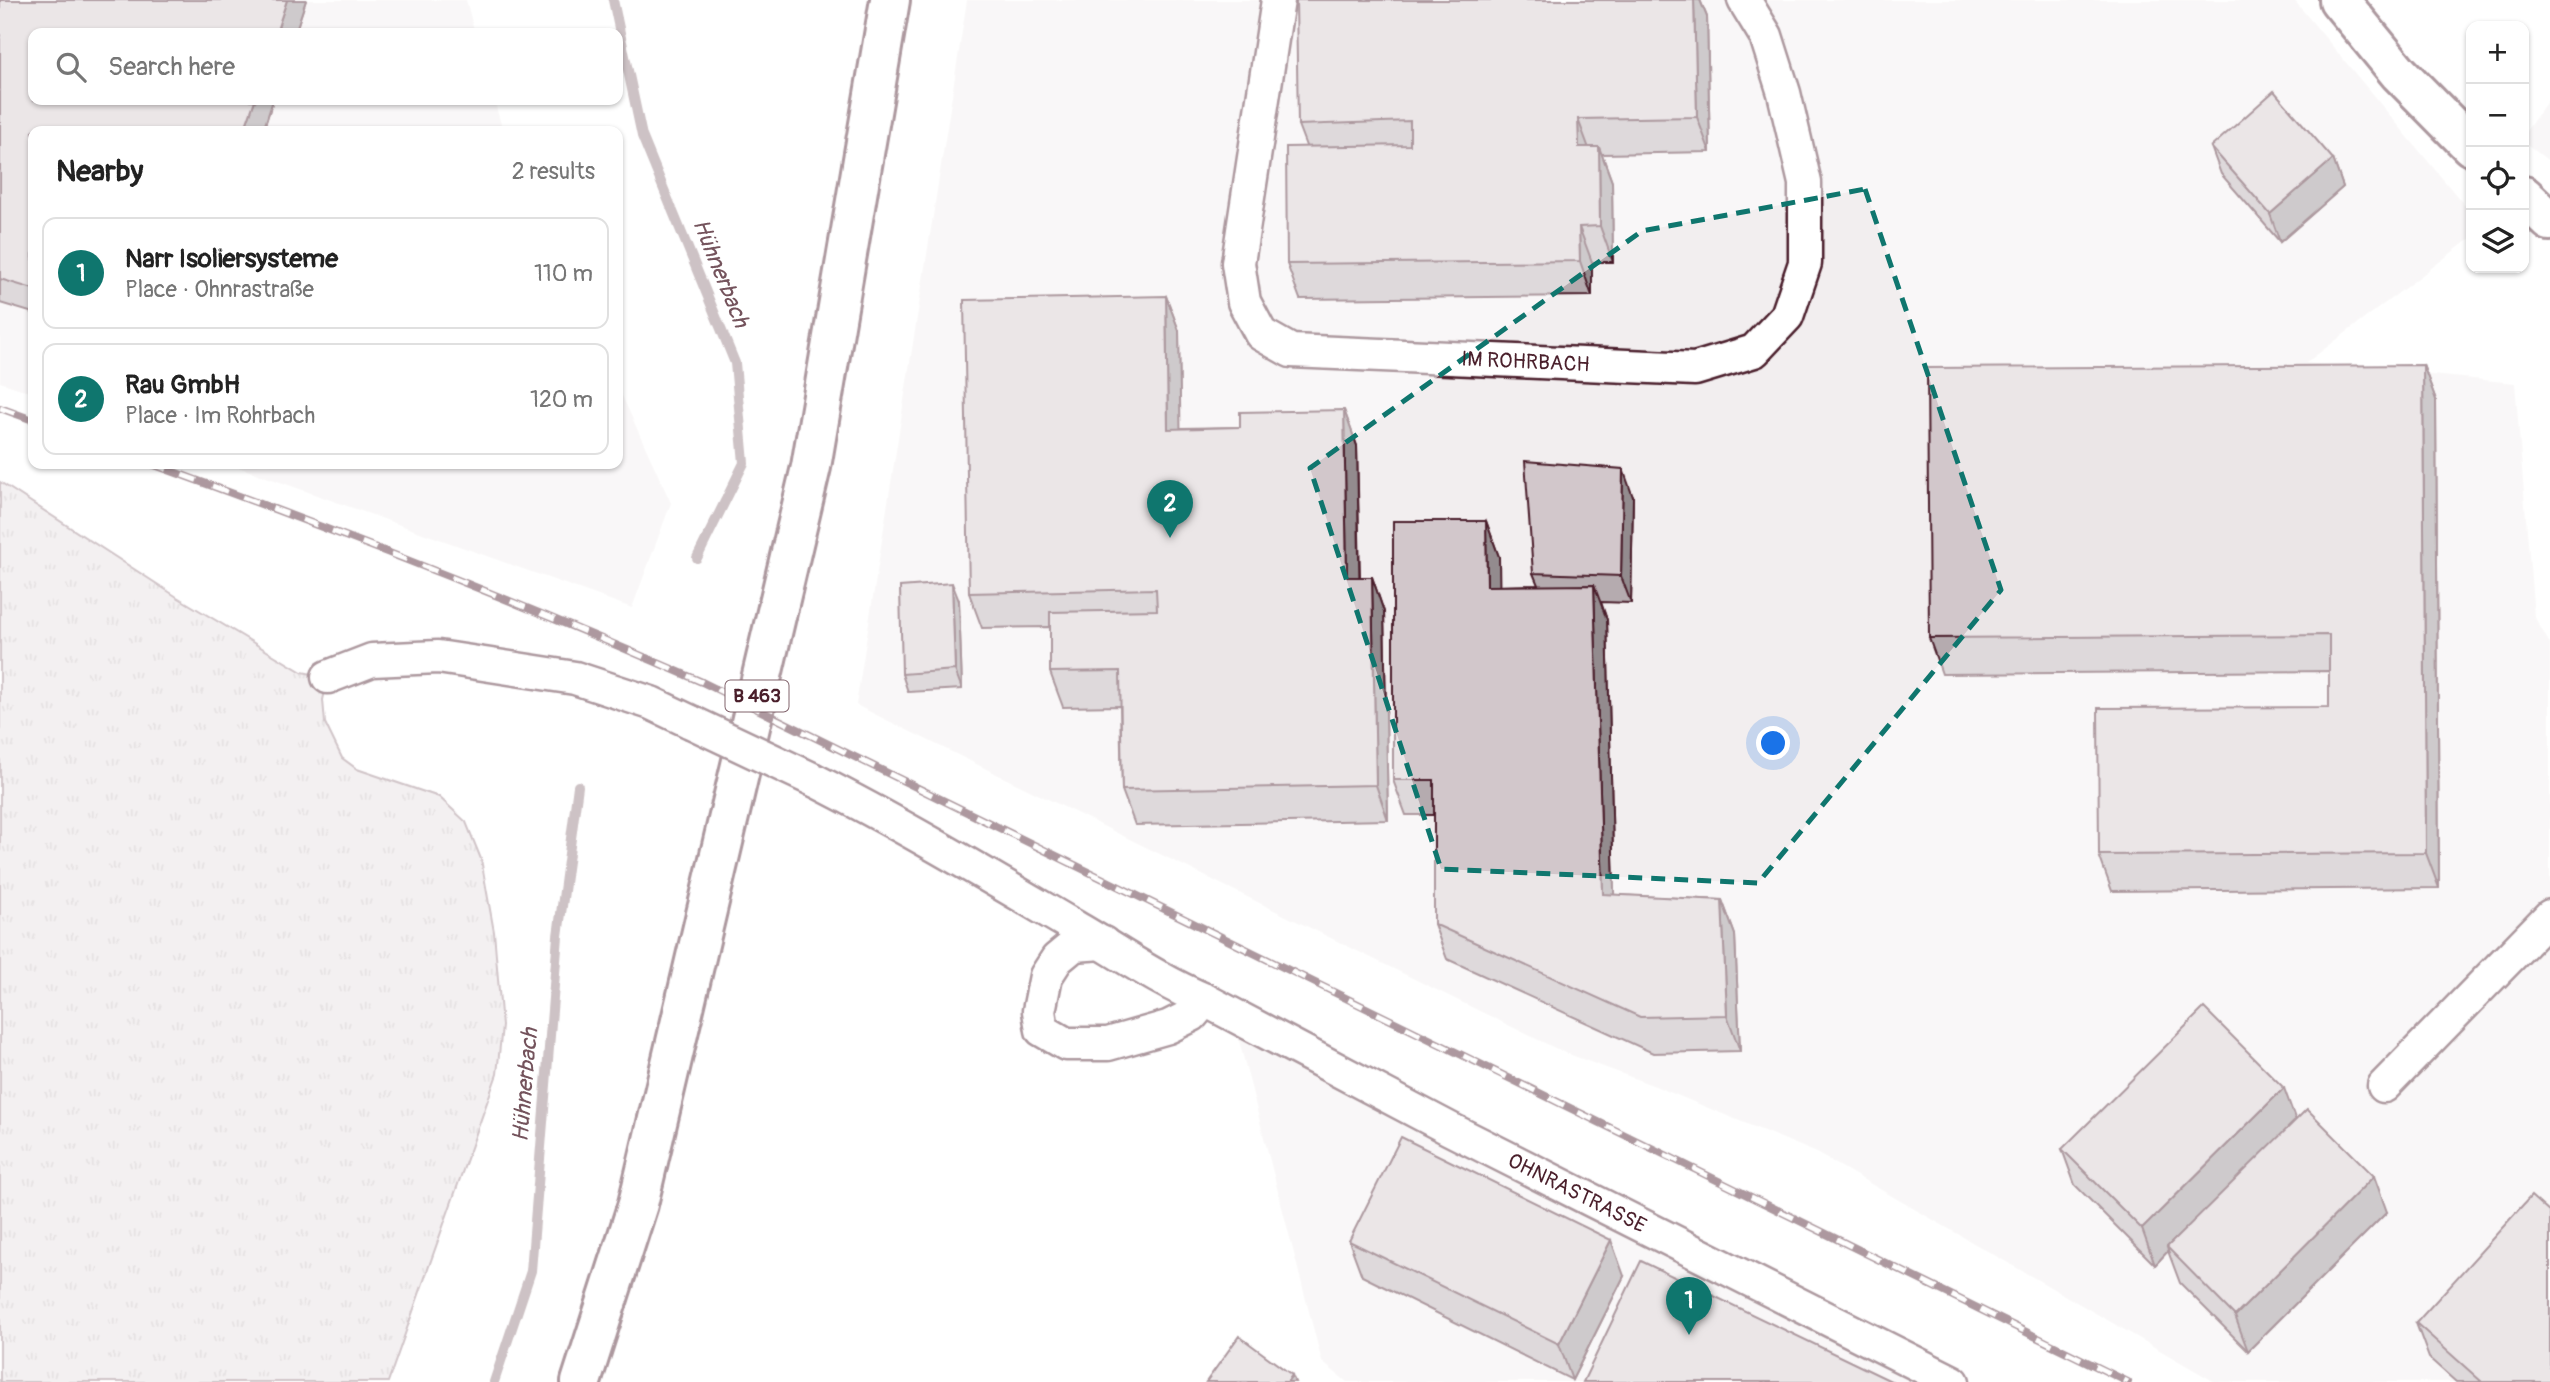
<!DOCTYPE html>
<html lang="en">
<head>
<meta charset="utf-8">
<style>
	:root { --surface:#fff; --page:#f6f6f6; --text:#222; --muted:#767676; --line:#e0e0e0; --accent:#0f766e }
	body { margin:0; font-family:Pangolin,sans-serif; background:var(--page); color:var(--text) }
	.controls { position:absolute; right:21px; top:21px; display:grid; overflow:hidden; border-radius:14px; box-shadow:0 2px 5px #0004 }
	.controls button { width:63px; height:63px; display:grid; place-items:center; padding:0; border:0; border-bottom:2px solid var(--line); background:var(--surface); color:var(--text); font:35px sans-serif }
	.you { position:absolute; left:1774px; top:744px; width:24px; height:24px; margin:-18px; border:5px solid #fff; border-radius:50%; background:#1a73e8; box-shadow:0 0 0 10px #1a73e833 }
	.badge { display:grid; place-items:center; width:46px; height:46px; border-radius:50%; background:var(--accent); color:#fff; font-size:23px; font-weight:700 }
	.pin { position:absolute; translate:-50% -58px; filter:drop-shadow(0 2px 4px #0008) }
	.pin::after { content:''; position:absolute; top:37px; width:24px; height:21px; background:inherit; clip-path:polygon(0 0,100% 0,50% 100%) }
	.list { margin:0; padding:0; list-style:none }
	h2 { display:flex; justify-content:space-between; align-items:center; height:91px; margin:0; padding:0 28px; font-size:30px }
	h2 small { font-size:23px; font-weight:400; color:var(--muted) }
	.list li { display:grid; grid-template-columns:46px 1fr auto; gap:21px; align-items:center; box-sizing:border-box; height:112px; margin:0 14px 14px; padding:0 14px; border:2px solid var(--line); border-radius:14px }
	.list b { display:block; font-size:26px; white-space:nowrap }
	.list p { margin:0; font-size:23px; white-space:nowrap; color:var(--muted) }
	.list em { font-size:23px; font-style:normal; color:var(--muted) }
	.icon { flex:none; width:38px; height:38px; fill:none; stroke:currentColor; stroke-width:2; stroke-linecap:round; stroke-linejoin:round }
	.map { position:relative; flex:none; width:2550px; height:1382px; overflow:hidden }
	.search { position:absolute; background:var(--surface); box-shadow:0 2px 5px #0004; left:28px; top:28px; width:595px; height:77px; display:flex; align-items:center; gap:18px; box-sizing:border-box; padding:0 24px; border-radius:14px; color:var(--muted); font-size:26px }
	.panel { position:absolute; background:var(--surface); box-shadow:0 2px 5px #0004; left:28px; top:126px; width:595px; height:343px; border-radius:14px }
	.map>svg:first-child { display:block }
</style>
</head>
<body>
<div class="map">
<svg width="2550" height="1382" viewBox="0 0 2550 1382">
	<defs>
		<pattern id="grass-tufts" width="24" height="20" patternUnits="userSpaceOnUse" patternTransform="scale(1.75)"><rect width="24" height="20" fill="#e5dee0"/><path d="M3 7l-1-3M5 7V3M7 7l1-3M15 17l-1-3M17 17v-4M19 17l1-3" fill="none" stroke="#c6bec0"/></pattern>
	</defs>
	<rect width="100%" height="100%" fill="#fff"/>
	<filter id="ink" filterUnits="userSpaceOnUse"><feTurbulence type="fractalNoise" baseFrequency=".0143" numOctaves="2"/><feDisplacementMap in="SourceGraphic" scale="14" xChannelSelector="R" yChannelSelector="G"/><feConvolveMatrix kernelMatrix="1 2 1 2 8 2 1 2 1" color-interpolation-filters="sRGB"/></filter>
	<g filter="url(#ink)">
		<path fill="#f2eeef" d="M 0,0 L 466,0 L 475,33 L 33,33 L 33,100 L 494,100 L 503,131 L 33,131 L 33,393 L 0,382 Z
			M 967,0 L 2294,0 L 2471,213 L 2471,238 L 2306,363 L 2515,383 L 2534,616 L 2550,644 L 2550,1382 L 2215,1382 L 1817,1153 L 1655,1086 L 1563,1052 L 856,705 Z
			M 2550,97 L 2550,162 L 2524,142 L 2524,134 Z
			M 618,387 L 671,503 L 632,608 L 230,464 L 618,464 Z
			M 1228,998 L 1931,1382 L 1347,1382 L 1322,1362 Z"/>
		<path fill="url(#grass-tufts)" stroke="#987e86" stroke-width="2" d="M 0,482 L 177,597 L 302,672 L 328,677 L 323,700 L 325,723 L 342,758 L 357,769 L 439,797 L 466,822 L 481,859 L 494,932 L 502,1026 L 497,1074 L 388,1382 L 0,1382 Z"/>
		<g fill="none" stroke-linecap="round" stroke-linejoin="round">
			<path stroke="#91787e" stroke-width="10" d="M 613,0 L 642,136 L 735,363 L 744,463 L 697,558
				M 494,1382 L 531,1271 L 558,936 L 578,786"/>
			<defs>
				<g id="street">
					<path id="s1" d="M 1278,0 L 1238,263 L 1244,302 L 1261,334 L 1291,351 L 1695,369 L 1754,351 L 1787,316 L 1805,263 L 1805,183 L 1784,93 L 1766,36 L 1744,0"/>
					<path d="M 328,677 L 372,660 L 438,657 L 575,678 L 651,703 L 691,722"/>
					<path id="s2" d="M 814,780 C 903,825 988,876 1075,927 C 1118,952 1159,981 1205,1000 L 1450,1129 L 1953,1382"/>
					<path d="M 1103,943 L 1074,945 L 1057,959 L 1046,976 L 1039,1011 L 1042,1030 L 1066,1044 L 1108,1044 L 1168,1027 L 1192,1015 L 1205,1000"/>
					<path d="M 2384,1086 L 2550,916"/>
				</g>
				<path id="secondary" d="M 2339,0 L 2399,73 L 2471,146
					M 2524,196 L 2550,221"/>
				<path id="highway" d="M 581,1382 L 638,1204 L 811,467 L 890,0"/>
			</defs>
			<use href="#street" stroke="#4a1f2b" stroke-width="37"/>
			<use href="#secondary" stroke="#4a1f2b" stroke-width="44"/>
			<use href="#highway" stroke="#4a1f2b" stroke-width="44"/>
			<use href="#street" stroke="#fff" stroke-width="32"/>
			<use href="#secondary" stroke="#fff" stroke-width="38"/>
			<use href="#highway" stroke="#fff" stroke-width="38"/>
			<defs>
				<path id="rail" d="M 0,408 L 33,420
					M 152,464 C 337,531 522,603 702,682 L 2128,1382"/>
			</defs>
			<use href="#rail" stroke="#4a1f2b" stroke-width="8"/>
			<use href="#rail" stroke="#fff" stroke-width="5" stroke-dasharray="16" stroke-linecap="butt"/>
			<defs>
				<path id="street-bridge" d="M 691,722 L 814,780"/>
			</defs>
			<use href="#street-bridge" stroke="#4a1f2b" stroke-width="37" stroke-linecap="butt"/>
			<use href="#street-bridge" stroke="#fff" stroke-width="32"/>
		</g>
		<path fill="#b5abaf" stroke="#4a1f2b" stroke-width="2" d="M 0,0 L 306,0 L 295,33 L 33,100 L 273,100 L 263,131 L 33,131 L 33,313 L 0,303 Z
			M 1694,0 L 1700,0 L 1707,17 L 1710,152 L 1602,154 L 1612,182 L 1613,262 L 1592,262 L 1592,296 L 1300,299 L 1287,264 L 1306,146 L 1298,125 Z
			M 2211,147 L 2333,159 L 2343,187 L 2280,242 L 2221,174 Z
			M 1166,296 L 1179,331 L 1180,428 L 1240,427 L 1344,410 L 1357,446 L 1360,577 L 1372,577 L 1384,612 L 1388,820 L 1135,825 L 1122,790 L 1120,706 L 1063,707 L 1050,672 L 1050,627 L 982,628 L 969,593 Z
			M 2423,365 L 2436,400 L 2439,888 L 2112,891 L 2099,855 L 2329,707 L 2329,671 L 1942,674 L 1929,638 Z
			M 1633,497 L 1631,603 L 1601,602 L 1607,620 L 1614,895 L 1722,900 L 1735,935 L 1740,1051 L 1653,1053 L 1447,959 L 1434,924 L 1434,815 L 1406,815 L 1393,780 L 1486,521 L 1499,557 L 1499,586 L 1538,585 L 1533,573 Z
			M 959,601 L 962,689 L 908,692 L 902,674 Z
			M 2295,1120 L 2387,1212 L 2248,1351 L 2180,1283 L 2168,1251 L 2155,1265 L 2075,1185 L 2062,1149 Z
			M 1349,1241 L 1624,1276 L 1572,1380 L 1362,1276 Z
			M 2416,1323 L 2550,1382 L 2456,1382 L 2429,1358 Z"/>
		<path fill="#938b8e" stroke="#4a1f2b" stroke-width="2" d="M 287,0 L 306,0 L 295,33 L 276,33 Z
			M 1694,0 L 1700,0 L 1707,17 L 1710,152 L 1697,117 Z
			M 255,100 L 273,100 L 263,131 L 244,131 Z
			M 1578,119 L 1591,154 L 1579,147 Z
			M 1599,147 L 1612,182 L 1613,262 L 1600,226 Z
			M 2333,159 L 2343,187 L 2280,242 L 2270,214 Z
			M 1579,227 L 1592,262 L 1592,296 L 1580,261 Z
			M 1166,296 L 1179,331 L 1181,464 L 1168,429 Z
			M 2423,365 L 2436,400 L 2439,888 L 2426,853 Z
			M 1344,410 L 1357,446 L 1360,613 L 1347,577 Z
			M 1623,469 L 1633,497 L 1631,603 L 1621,576 Z
			M 1486,521 L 1499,557 L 1500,621 L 1487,586 Z
			M 1372,577 L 1384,612 L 1388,820 L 1376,785 Z
			M 952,583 L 959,601 L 962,689 L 955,670 Z
			M 1594,585 L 1607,620 L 1615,930 L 1603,894 Z
			M 1722,900 L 1735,935 L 1740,1051 L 1727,1015 Z
			M 2284,1088 L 2297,1124 L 2167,1247 L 2168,1251 L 2155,1265 L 2142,1229 Z
			M 2374,1176 L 2387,1212 L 2248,1351 L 2235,1316 Z
			M 1611,1240 L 1624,1276 L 1572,1380 L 1559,1344 Z
			M 1292,1375 L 1295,1382 L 1287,1382 Z"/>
		<path fill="#d2c7cb" stroke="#4a1f2b" stroke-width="2" d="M 0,0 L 287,0 L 276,33 L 33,33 L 33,100 L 255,100 L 244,131 L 33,131 L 33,289 L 0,279 Z
			M 1296,0 L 1694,0 L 1697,117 L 1578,119 L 1579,147 L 1599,147 L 1600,226 L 1579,227 L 1580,261 L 1287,264 L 1286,147 L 1410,145 L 1410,121 L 1298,125 Z
			M 2274,91 L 2333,159 L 2270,214 L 2211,147 Z
			M 1166,296 L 1168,429 L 1240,427 L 1240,412 L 1344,410 L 1347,577 L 1372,577 L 1376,785 L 1122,790 L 1120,671 L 1050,672 L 1050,612 L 1157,610 L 1156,589 L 969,593 L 964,300 Z
			M 2423,365 L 2426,853 L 2099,855 L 2098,708 L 2329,707 L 2329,635 L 1929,638 L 1927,368 Z
			M 1525,461 L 1623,469 L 1621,576 L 1533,573 Z
			M 1393,521 L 1486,521 L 1487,586 L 1594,585 L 1603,894 L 1722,900 L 1727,1015 L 1640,1017 L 1434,924 L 1434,780 L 1393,780 Z
			M 952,583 L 955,670 L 902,674 L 900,587 Z
			M 2204,1008 L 2284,1088 L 2142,1229 L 2062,1149 Z
			M 2307,1109 L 2374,1176 L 2235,1316 L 2167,1247 Z
			M 1401,1137 L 1611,1240 L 1559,1344 L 1349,1241 Z
			M 2531,1196 L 2550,1213 L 2550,1382 L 2482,1382 L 2416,1323 Z
			M 1641,1261 L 1893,1382 L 1583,1382 Z
			M 1239,1336 L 1292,1375 L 1287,1382 L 1206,1382 Z"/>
	</g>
	<path d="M0 0H2550V1382H0ZM 1865,189 L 2001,590 L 1758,883 L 1441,869 L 1310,468 L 1642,231 Z" fill="#fff" fill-opacity=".55" fill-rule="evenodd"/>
	<path fill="none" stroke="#0f766e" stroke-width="5" stroke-dasharray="14 9" stroke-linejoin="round" d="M 1865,189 L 2001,590 L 1758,883 L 1441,869 L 1310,468 L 1642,231 Z"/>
	<g text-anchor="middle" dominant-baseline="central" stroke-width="7" stroke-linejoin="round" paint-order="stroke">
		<rect fill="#fff" stroke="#80626b" stroke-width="2" x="725.5" y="680.5" width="63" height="31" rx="5"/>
		<g font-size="19" font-weight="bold" fill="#4a1f2b">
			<text x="757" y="696">B 463</text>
		</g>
		<g font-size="21" fill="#4a1f2b" stroke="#fff">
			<text stroke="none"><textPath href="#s1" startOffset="611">IM ROHRBACH</textPath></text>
			<text stroke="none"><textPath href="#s2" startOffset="868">OHNRASTRASSE</textPath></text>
		</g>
		<g font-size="23" font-style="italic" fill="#74535c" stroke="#fff">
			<text transform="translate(721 273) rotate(68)">Hühnerbach</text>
			<text transform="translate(525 1085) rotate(-85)">Hühnerbach</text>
		</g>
	</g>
</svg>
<div class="controls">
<button>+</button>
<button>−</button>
<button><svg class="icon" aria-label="locate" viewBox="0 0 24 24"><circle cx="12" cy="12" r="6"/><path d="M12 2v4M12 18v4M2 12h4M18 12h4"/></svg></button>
<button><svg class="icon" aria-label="layers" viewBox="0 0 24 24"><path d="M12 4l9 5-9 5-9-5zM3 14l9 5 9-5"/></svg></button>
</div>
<div class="you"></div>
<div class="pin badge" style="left:1689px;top:1335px">1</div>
<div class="pin badge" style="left:1170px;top:538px">2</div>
<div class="search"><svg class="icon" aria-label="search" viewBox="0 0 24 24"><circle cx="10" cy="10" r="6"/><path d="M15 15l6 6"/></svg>Search here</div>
<section class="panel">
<h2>Nearby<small>2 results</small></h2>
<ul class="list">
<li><span class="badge">1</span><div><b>Narr Isoliersysteme</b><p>Place · Ohnrastraße</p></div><em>110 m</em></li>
<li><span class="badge">2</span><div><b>Rau GmbH</b><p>Place · Im Rohrbach</p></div><em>120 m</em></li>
</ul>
</section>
</div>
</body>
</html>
